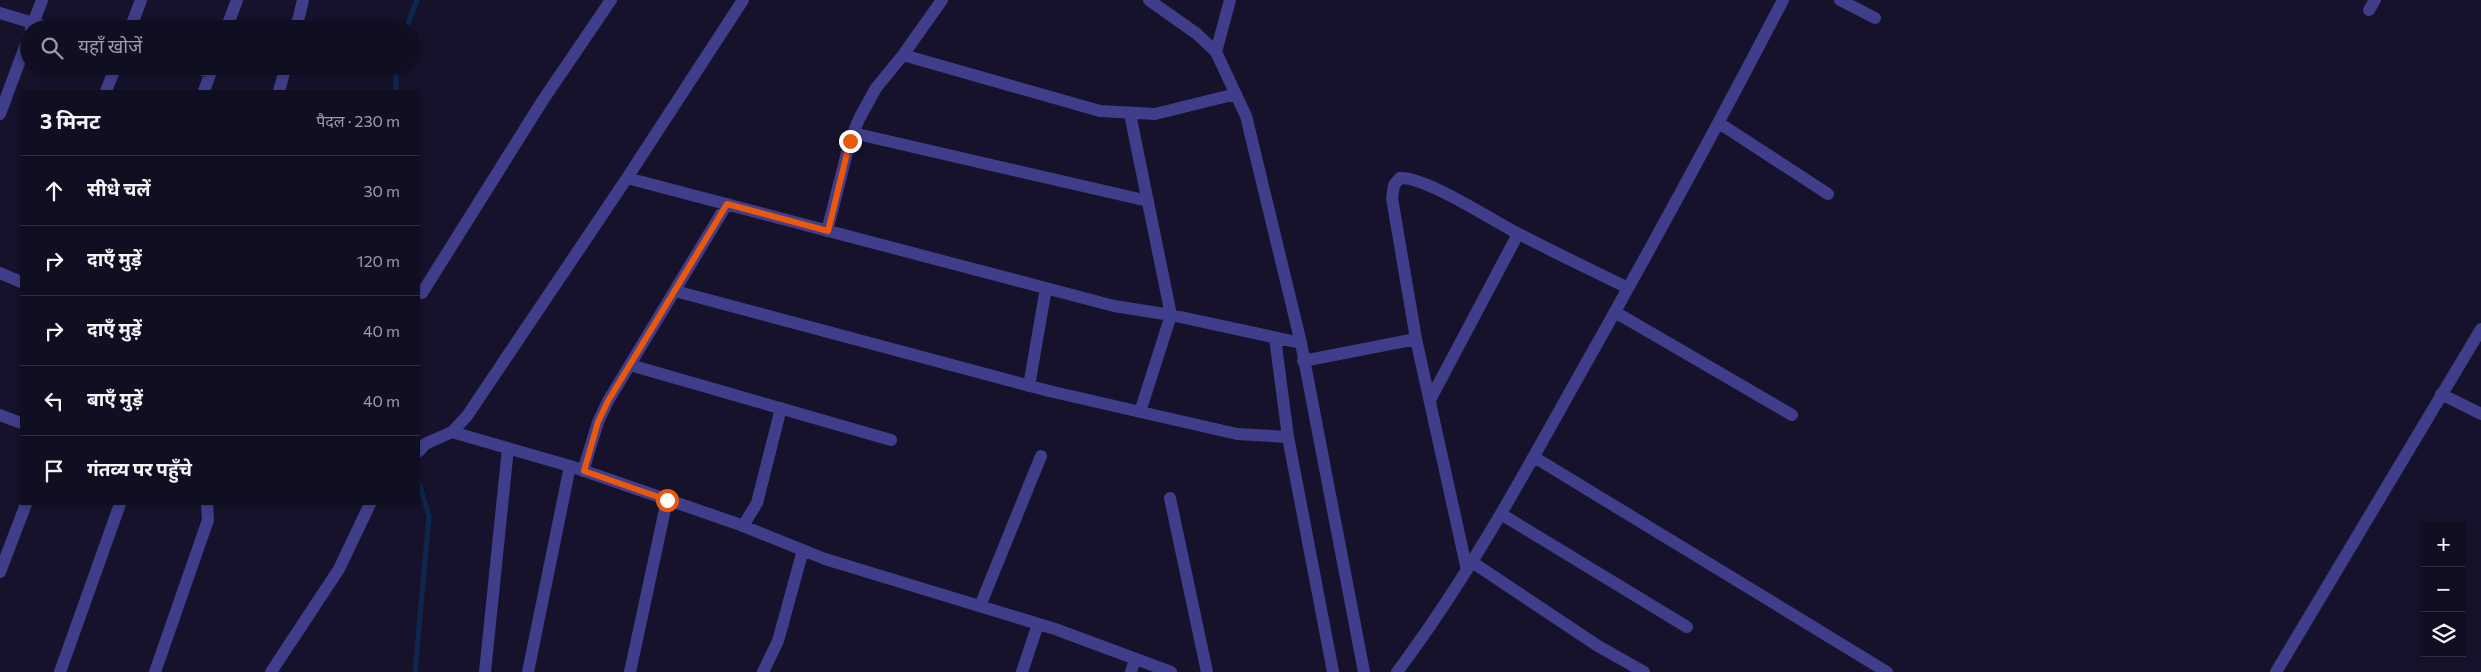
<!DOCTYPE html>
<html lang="hi">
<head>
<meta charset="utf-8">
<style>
	:root { --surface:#100e21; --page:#19172a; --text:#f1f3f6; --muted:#9c9ca5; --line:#302e3f }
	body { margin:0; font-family:Commissioner,"Noto Sans Devanagari",sans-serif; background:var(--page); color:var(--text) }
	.controls { position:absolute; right:15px; bottom:15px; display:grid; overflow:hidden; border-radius:0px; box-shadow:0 2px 8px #0003 }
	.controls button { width:45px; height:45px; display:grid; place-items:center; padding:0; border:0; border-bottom:1px solid var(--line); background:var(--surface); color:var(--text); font:25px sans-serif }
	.stop { position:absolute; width:15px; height:15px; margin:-11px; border:4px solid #ea580c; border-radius:50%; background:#fff }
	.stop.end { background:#ea580c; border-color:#fff; box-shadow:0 1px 5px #0008 }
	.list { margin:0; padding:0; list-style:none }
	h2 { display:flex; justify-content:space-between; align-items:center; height:65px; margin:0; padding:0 20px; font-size:21px }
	h2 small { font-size:16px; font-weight:400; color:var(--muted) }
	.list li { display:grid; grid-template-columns:32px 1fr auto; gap:15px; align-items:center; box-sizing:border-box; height:70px; padding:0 20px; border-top:1px solid var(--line) }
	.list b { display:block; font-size:19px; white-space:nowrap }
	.list em { font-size:16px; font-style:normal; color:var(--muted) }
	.icon { flex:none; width:28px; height:28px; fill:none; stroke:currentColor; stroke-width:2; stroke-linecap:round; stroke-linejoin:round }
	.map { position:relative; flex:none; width:2481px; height:672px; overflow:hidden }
	.search { position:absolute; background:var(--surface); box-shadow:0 2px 8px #0003; left:20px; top:20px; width:400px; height:55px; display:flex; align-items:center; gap:12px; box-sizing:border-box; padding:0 18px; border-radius:28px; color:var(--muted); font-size:19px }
	.panel { position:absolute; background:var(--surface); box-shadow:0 2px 8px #0003; left:20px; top:90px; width:400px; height:415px; border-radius:0px }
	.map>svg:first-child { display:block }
</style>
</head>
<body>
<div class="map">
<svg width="2481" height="672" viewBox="0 0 2481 672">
	<rect width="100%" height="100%" fill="#16122c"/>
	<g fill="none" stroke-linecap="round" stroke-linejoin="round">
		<path stroke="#0e274f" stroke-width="5" d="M 406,29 L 417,0
			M 396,66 L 396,91
			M 415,672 L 429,516 L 419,483"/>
		<path stroke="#403e8a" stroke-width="12" d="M 1149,0 L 1197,34 L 1216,52 L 1246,116 L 1301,343 L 1364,672
			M 1840,0 L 1875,18
			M 2369,10 L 2375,0
			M 0,13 L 53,29
			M 31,29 L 42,0
			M 130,29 L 141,0
			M 226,29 L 237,0
			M 296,29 L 303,0
			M 1216,52 L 1230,0
			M 903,55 L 1100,111 L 1155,114 L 1236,94
			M 189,66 L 211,72
			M 106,91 L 116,66
			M 204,91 L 213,66
			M 279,91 L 286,66
			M 0,114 L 29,36
			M 1130,114 L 1171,315 L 1140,412
			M 1719,123 L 1828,194
			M 853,133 L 1148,201
			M 627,178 L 1114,306 L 1171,315 L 1301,343
			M 827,231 L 850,141 L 859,119 L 876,88 L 903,55 L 942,0
			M 0,273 L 21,282
			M 675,291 L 1049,391 L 1237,434 L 1288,437
			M 422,293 L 543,100 L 611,0
			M 1615,312 L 1792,415
			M 1275,338 L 1288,437 L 1333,672
			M 1303,361 L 1416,339
			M 630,365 L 891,440
			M 1029,386 L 1046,288
			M 2441,394 L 2481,414
			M 1430,400 L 1518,234
			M 0,415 L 21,423
			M 452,432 L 570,466 L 738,524 L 825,559 L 1055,629 L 1171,672
			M 419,451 L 425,444 L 452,432 L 467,416 L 627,178 L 743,0
			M 1534,457 L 1887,672
			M 583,471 L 598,422 L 608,401 L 727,204
			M 1170,498 L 1207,672
			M 1501,514 L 1687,627
			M 743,526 L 757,503 L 781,408
			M 1472,562 L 1598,646 L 1644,672
			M 1467,570 L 1416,339 L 1392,198 L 1394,185 L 1400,178 C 1425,176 1493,221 1519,234 C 1555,253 1592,270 1628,288
			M 0,572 L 26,504
			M 980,606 L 1041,456
			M 60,672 L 120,504
			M 155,672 L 208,520 L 207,504
			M 271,672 L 339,569 L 370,504
			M 485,672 L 508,448
			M 528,672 L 570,466
			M 630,672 L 667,500
			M 763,672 L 778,641 L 803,550
			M 1022,672 L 1038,624
			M 1131,672 L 1135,659
			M 1397,672 C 1464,583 1517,487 1571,390 C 1644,261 1715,131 1783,0
			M 2276,672 L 2481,329"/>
	</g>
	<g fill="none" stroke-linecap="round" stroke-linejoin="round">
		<path stroke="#ea580c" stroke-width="6" d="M 667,500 L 584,471 L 598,422 L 608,401 L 727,204 L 828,231 L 850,141"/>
	</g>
</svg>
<div class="controls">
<button>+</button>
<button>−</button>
<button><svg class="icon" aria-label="layers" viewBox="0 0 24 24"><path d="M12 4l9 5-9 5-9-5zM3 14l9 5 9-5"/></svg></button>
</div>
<div class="stop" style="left:667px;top:500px"></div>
<div class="stop end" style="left:850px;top:141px"></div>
<div class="search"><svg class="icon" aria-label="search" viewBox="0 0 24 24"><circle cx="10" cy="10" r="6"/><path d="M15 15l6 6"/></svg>यहाँ खोजें</div>
<section class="panel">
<h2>3 मिनट<small>पैदल · 230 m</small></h2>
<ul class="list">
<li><svg class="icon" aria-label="ahead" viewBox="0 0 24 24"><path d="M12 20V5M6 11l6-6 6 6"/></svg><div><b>सीधे चलें</b></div><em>30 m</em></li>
<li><svg class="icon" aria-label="right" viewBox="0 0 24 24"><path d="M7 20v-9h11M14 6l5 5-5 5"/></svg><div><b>दाएँ मुड़ें</b></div><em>120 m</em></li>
<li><svg class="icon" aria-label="right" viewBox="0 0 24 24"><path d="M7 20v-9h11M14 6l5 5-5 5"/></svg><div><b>दाएँ मुड़ें</b></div><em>40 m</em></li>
<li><svg class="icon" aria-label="left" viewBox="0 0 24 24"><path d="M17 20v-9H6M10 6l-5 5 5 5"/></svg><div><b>बाएँ मुड़ें</b></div><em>40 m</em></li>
<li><svg class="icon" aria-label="arrive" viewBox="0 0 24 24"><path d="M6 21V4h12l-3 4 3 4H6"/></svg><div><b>गंतव्य पर पहुँचे</b></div></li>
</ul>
</section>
</div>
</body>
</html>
